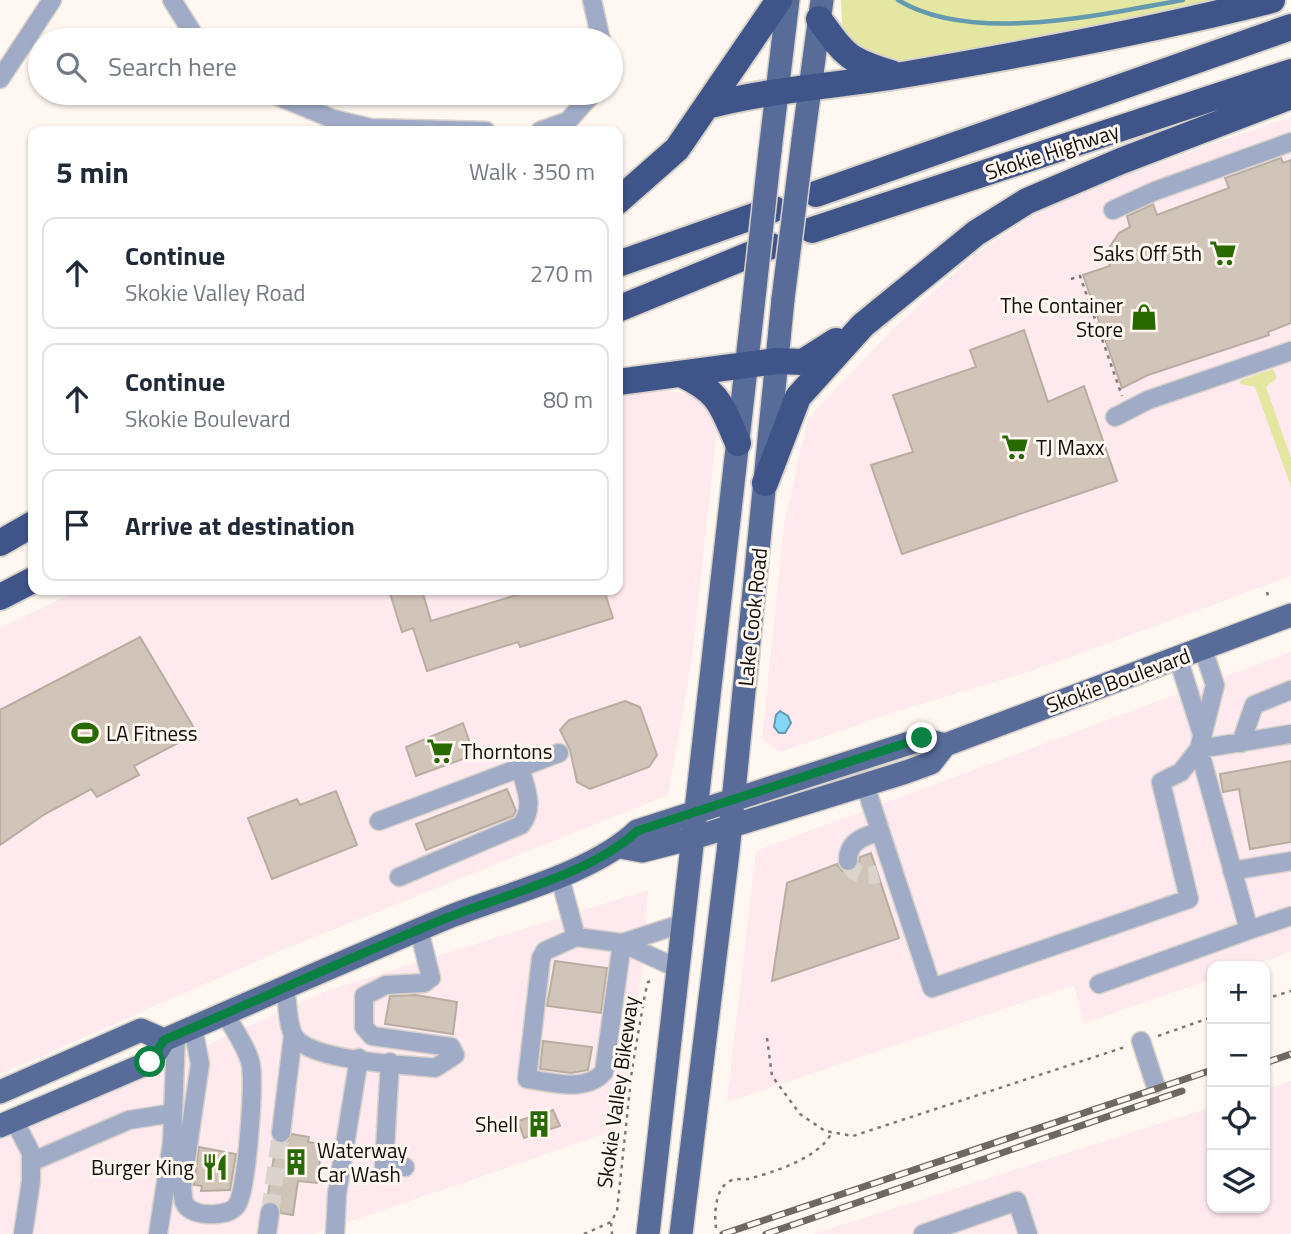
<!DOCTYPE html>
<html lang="en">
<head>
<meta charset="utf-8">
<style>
	:root { --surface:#fff; --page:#f6f6f7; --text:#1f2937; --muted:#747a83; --line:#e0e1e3 }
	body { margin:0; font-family:"Titillium Web",sans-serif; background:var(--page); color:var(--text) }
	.controls { position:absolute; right:21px; bottom:21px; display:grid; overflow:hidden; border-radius:14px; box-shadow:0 2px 5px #0004 }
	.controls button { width:63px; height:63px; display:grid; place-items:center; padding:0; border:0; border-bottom:2px solid var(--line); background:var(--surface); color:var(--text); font:35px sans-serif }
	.stop { position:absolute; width:21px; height:21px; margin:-16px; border:5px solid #0b8043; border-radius:50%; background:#fff }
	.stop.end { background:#0b8043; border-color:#fff; box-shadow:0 2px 7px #0008 }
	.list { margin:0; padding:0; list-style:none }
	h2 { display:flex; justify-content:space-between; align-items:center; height:91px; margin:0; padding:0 28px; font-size:30px }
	h2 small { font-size:23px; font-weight:400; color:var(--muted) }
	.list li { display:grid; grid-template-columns:46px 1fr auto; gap:21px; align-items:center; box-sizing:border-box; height:112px; margin:0 14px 14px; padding:0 14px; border:2px solid var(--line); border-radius:14px }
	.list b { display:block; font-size:26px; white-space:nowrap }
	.list p { margin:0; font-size:23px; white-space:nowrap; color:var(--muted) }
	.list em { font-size:23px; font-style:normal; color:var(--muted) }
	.icon { flex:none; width:38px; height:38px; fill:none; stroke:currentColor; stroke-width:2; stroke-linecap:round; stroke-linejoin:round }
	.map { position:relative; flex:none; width:1291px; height:1234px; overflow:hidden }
	.search { position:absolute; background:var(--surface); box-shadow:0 2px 5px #0004; left:28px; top:28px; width:595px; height:77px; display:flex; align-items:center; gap:18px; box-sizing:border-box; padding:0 24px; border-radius:38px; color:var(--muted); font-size:26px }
	.panel { position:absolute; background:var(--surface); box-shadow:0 2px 5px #0004; left:28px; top:126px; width:595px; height:469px; border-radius:14px }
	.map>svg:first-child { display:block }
</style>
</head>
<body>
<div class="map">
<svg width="1291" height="1234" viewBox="0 0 1291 1234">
	<rect width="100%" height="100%" fill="#fff7f0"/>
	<path fill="#fee9ee" d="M 1291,117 L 1291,576 L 1037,669 L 897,711 L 780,752 L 762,739 L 784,526 L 808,418 L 895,327 L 976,254 L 1061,197 Z
		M 661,390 L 704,397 L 717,430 L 692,659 L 668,795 L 287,948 L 0,1074 L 0,628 L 79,590 L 618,590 L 618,396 Z
		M 1291,652 L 1291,952 L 1249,966 L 1212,966 L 1212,979 L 1084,1023 L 1074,985 L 727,1102 L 756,851 Z
		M 648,890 L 642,973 L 619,1129 L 313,1234 L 0,1234 L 0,1138 L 329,990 Z
		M 1291,1081 L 1291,1234 L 814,1234 L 1212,1107 L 1212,1208 L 1265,1208 L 1265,1090 Z"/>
	<path fill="#e4e7a2" d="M 841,0 L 1226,0 L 1056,42 L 884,63 L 843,40 Z
		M 1273,369 L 1277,378 L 1266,387 L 1291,458 L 1291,487 L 1255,387 L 1240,384 L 1241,380 Z"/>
	<path fill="#86d7f7" stroke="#639ab0" stroke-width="2" d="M 780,711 L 788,716 L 791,723 L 785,733 L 779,733 L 774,727 L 776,715 Z"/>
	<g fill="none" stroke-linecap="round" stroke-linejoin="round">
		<path stroke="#639ab0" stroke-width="4.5" d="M 898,0 C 972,45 1103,14 1183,0"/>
	</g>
	<path fill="#d1c4b9" stroke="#b9ada1" stroke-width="2" d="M 1281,158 L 1283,163 L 1291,160 L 1291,323 L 1268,332 L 1269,335 L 1148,375 L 1122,388 L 1083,275 L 1110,266 L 1105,254 L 1119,233 L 1130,227 L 1127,216 L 1153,204 L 1157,215 L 1229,188 L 1225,178 Z
		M 1024,330 L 1048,402 L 1084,386 L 1117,481 L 902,554 L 871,465 L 913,452 L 893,395 L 976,367 L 970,350 Z
		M 389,590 L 422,590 L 431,621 L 533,590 L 604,590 L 613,618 L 520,647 L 518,642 L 427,671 L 413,628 L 402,632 Z
		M 140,637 L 197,733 L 134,766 L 139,775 L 97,797 L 91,789 L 45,814 L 0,845 L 0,710 Z
		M 625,701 L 640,707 L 657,755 L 649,767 L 590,789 L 577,782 L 570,750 L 560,730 L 569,720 Z
		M 463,723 L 474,755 L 416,776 L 406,747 Z
		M 1291,761 L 1291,842 L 1250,849 L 1239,789 L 1223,792 L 1220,774 Z
		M 507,789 L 516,811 L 513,816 L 426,850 L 416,824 Z
		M 336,791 L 357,845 L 272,879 L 248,818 L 297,799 L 300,805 Z
		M 871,853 L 899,938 L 772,981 L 787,883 L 837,864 L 842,871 L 852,872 L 858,867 L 860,857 Z
		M 555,961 L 607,968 L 601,1013 L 547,1006 Z
		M 416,995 L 457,1002 L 453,1034 L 385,1024 L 390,996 Z
		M 543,1041 L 592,1047 L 588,1070 L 571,1073 L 540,1069 Z
		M 553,1110 L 560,1126 L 524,1138 L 518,1121 Z
		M 292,1134 L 309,1137 L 308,1142 L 322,1144 L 317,1183 L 298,1181 L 293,1215 L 281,1213 L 277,1203 L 267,1201 L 276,1143 L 286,1143 Z
		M 199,1147 L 236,1154 L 230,1190 L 201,1191 L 202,1186 L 194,1185 Z"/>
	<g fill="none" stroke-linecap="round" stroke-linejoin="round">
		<path stroke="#dbd4cd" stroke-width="18" stroke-dasharray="18 9" stroke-linecap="butt" d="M 848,861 C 854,875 863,878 878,874
			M 270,1212 L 281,1133"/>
		<defs>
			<path id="minor" d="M 172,0 L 197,40
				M 592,0 L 601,40
				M 0,79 L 52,0
				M 270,93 L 333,119 L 371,128 L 486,131
				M 540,131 L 568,121 L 593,93
				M 1113,210 L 1155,191 L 1291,142
				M 1115,417 L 1148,400 L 1291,351
				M 1178,658 L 1202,734
				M 1291,734 L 1199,749 L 1249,930 L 1291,916
				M 1241,743 L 1254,705 L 1291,690
				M 865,785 L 932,988 L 1189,899 L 1161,782 L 1181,772 L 1199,749 L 1215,685 L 1203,649
				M 379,821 L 559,753
				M 848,861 C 848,841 863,837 880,831
				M 1232,871 L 1291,861
				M 559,874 L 576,937 L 545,951 L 541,958 L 527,1079 C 553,1082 585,1093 604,1072 L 622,943 L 576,937
				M 399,877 L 521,825 C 535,807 526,789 520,768
				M 622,943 L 684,923
				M 622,943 L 679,969
				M 1099,984 L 1249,930
				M 285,988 C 288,1001 287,1025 294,1036 C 311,1062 404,1064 435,1068 L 455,1055 L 451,1047 L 372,1036 L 364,1027 L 364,996 L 386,985 L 424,983 L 431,978 L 419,930
				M 193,1027 L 200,1064 L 182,1187 C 183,1193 182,1202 187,1207 C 198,1217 229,1217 237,1205 C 247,1190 254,1087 251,1066 C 249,1050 233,1029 225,1013
				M 1141,1041 L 1155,1084
				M 390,1062 L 384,1166 L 405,1167
				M 14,1120 L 31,1153 L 31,1181 L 23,1234
				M 281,1133 L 293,1035
				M 31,1162 L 129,1120 L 173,1113
				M 158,1234 L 172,1143 L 176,1034
				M 267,1234 L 270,1212
				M 335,1234 L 337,1194 L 359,1058
				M 923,1234 L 1017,1201 L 1028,1234"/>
			<path id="major" d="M 803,140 L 822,0
				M 770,151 L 788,0
				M 620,847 L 642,851 L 693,838 L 906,772 L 931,763 L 945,745 L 1291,615
				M 0,1092 L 141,1030 L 164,1040
				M 0,1126 L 150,1062 L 164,1040 C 259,999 353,957 449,917 C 507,894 593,873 637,831 L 922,739 L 945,745
				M 648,1234 L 752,316
				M 681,1234 L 728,852 L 783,299"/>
			<path id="highway" d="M 819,19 C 845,55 847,60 891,73
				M 707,106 C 771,89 837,86 902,75 C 1026,54 1150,31 1272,0
				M 816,194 L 1291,27
				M 618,201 L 677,149 L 779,0
				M 812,230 L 1291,72
				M 618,264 L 774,209
				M 618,309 L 771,246
				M 681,374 C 721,393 721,405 738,443
				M 618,382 L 777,361 L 803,362 L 836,341
				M 765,483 L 798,397 L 863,325 L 976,233 L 1027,201 L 1121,161 L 1291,96
				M 0,543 L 33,524
				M 0,597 L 33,580"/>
		</defs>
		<use href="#minor" stroke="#d9d2cb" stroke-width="21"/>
		<use href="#major" stroke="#d9d2cb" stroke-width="26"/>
		<use href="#highway" stroke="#d9d2cb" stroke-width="30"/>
		<path stroke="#7e7873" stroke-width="2.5" stroke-dasharray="3.5 5" stroke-linecap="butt" d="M 1071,279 L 1080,276 L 1122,396
			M 1267,592 L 1269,599
			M 1265,999 L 1291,991
			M 1158,1036 L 1212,1017
			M 767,1038 L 772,1076 L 800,1114 L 825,1131 L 853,1136 L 1125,1047
			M 611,1223 L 612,1234
			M 716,1228 C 714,1214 715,1186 732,1180 C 737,1178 743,1180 748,1179 C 774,1172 820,1158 832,1132
			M 584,1234 L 611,1222 L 617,1211 L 632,1069 L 645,994 L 648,982 L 653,981"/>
		<use href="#minor" stroke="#a0acc7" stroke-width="18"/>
		<use href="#major" stroke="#586c9a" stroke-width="23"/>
		<use href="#highway" stroke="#3f5489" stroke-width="26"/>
		<defs>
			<path id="rail" d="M 1265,1063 L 1291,1054
				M 723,1234 L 1212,1070
				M 766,1234 L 1182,1091"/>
		</defs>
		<use href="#rail" stroke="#6d6862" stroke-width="7"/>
		<use href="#rail" stroke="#fff7f0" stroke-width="4.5" stroke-dasharray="13" stroke-linecap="butt"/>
		<defs>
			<path id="major-bridge" d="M 783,299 L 803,140
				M 752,316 L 770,151"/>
		</defs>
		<use href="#major-bridge" stroke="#d9d2cb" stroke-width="26" stroke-linecap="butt"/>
		<use href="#major-bridge" stroke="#586c9a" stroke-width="23"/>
	</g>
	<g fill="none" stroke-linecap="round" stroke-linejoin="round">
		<path stroke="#0b8043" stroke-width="9" d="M 150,1062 L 164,1040 C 259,1000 353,956 449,917 C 507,894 593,873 637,831 L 922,738"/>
	</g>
	<defs>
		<symbol id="supermarket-bare" viewBox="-9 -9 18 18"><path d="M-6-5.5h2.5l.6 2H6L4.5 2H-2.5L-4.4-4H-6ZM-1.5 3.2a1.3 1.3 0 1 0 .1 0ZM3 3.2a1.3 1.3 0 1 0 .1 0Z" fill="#296a00" stroke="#fff7f0" stroke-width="2.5" paint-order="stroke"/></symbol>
		<symbol id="shop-bare" viewBox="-9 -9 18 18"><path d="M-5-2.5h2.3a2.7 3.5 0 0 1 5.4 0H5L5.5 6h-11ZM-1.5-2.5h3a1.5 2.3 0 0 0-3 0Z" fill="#296a00" stroke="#fff7f0" stroke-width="2.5" paint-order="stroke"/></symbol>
		<symbol id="stadium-bare" viewBox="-9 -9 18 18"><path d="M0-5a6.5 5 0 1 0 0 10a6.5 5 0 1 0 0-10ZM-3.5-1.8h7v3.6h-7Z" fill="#296a00" stroke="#fff7f0" stroke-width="2.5" paint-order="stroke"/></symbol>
		<symbol id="building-bare" viewBox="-9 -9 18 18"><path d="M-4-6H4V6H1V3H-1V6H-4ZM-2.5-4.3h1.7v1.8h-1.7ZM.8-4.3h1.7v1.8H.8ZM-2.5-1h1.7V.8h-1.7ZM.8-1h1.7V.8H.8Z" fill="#296a00" stroke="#fff7f0" stroke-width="2.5" paint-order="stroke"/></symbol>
		<symbol id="restaurant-bare" viewBox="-9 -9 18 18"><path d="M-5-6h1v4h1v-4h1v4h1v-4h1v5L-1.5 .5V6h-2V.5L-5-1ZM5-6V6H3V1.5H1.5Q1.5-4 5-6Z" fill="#296a00" stroke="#fff7f0" stroke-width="2.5" paint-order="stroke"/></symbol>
	</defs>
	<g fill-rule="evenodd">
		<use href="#supermarket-bare" x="1204" y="234" width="38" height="38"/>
		<use href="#shop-bare" x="1125" y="298" width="38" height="38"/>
		<use href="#supermarket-bare" x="996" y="428" width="38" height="38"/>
		<use href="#stadium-bare" x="66" y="714" width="38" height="38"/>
		<use href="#supermarket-bare" x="421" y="732" width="38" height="38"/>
		<use href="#building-bare" x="520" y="1105" width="38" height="38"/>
		<use href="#building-bare" x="277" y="1143" width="38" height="38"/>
		<use href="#restaurant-bare" x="196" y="1148" width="38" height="38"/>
	</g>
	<g text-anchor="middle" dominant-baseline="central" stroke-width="6" stroke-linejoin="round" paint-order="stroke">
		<g font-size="21" fill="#110d09" stroke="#fff7f0">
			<text transform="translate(1052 151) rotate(-18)">Skokie Highway</text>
			<text transform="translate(752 617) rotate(-84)">Lake Cook Road</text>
			<text transform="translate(1118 680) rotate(-20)">Skokie Boulevard</text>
			<text transform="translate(617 1092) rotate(-82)">Skokie Valley Bikeway</text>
		</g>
		<g font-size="21" fill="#110d09" stroke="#fff7f0" text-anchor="end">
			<text x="1202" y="253">Saks Off 5th</text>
			<text x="1123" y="305">The Container<tspan x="1123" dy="24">Store</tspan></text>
			<text x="1036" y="447" text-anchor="start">TJ Maxx</text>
			<text x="106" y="733" text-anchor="start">LA Fitness</text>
			<text x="461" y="751" text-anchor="start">Thorntons</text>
			<text x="518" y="1124">Shell</text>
			<text x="317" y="1150" text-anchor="start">Waterway<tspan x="317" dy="24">Car Wash</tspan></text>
			<text x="194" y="1167">Burger King</text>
		</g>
	</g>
</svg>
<div class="controls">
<button>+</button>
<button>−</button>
<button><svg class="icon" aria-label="locate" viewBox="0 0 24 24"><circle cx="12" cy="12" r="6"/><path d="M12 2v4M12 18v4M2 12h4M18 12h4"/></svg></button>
<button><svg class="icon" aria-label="layers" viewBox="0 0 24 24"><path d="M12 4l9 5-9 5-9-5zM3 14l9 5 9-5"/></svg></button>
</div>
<div class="stop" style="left:150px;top:1062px"></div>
<div class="stop end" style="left:922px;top:738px"></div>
<div class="search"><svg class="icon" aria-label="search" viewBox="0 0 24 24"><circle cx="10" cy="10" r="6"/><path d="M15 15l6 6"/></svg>Search here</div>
<section class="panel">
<h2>5 min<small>Walk · 350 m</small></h2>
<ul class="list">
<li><svg class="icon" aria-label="ahead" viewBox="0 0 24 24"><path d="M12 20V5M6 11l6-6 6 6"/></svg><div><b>Continue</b><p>Skokie Valley Road</p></div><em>270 m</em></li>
<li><svg class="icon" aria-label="ahead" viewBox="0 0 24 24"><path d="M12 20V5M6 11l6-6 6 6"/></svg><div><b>Continue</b><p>Skokie Boulevard</p></div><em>80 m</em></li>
<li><svg class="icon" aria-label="arrive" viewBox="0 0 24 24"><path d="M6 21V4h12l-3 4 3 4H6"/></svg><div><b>Arrive at destination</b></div></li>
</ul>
</section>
</div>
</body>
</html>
